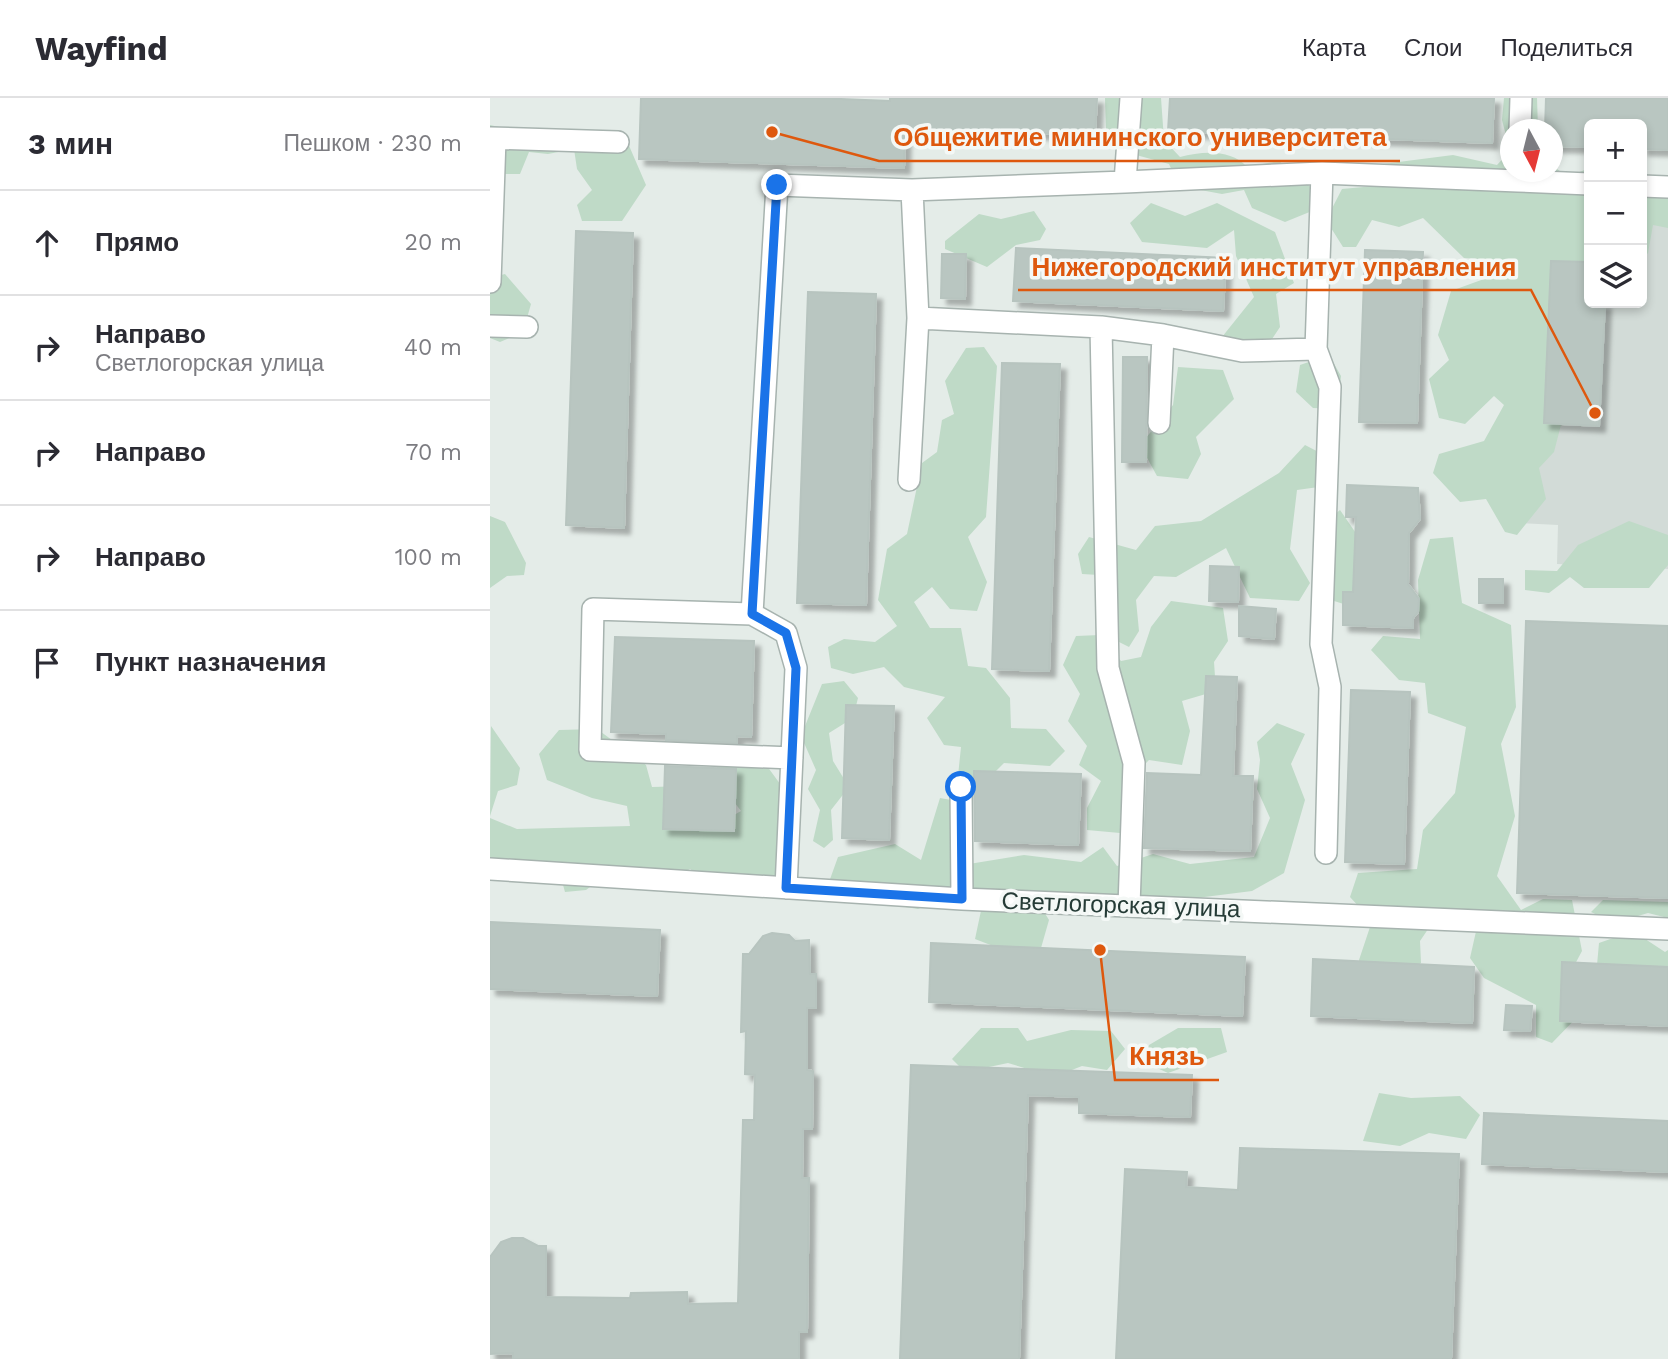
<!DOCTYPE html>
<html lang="ru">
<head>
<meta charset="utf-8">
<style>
	:root { --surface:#fff; --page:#f7f7f7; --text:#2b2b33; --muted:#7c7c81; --line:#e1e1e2 }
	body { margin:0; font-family:"Work Sans",sans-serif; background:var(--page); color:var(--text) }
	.controls { position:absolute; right:21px; top:21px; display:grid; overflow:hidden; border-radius:10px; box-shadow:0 4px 10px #0003 }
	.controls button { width:63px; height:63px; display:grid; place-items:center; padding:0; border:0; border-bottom:2px solid var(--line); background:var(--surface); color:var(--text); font:35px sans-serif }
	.compass { position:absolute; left:1010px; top:21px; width:63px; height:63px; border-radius:50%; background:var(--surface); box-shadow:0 4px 10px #0003; rotate:173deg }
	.stop { position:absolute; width:21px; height:21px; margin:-16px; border:5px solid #1a73e8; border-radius:50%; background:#fff }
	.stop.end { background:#1a73e8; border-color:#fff; box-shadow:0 2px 7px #0008 }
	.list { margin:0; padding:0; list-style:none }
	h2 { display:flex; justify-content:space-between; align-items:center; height:91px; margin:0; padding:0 28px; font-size:30px }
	h2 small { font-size:23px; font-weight:400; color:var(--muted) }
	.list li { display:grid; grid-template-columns:46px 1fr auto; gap:21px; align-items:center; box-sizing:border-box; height:105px; padding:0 28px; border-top:2px solid var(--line) }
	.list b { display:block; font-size:26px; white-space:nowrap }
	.list p { margin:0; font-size:23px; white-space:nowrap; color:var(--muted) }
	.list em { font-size:23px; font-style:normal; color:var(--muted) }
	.icon { flex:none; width:38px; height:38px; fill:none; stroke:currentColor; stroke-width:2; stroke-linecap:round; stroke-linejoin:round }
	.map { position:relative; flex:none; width:1178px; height:1261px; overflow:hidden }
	header { display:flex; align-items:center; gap:42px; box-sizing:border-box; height:98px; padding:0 35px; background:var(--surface); border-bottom:2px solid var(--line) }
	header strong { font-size:33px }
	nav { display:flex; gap:38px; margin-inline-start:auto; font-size:24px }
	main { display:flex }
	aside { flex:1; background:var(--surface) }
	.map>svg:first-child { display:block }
</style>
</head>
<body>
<header>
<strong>Wayfind</strong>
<nav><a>Карта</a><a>Слои</a><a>Поделиться</a></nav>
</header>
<main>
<aside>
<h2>3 мин<small>Пешком · 230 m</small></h2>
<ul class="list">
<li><svg class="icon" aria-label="ahead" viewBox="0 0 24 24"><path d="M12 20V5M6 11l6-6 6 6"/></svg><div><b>Прямо</b></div><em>20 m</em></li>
<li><svg class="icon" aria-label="right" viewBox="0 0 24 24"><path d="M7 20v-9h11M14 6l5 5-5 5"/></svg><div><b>Направо</b><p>Светлогорская улица</p></div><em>40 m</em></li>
<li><svg class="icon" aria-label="right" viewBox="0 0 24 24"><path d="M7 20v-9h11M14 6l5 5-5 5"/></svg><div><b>Направо</b></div><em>70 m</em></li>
<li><svg class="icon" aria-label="right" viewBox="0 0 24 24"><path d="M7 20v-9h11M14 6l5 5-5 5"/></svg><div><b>Направо</b></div><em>100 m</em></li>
<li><svg class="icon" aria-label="arrive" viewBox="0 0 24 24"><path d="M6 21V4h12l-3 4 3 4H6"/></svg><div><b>Пункт назначения</b></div></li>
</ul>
</aside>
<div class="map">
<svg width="1178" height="1261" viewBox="0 0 1178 1261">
	<defs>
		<filter id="shadow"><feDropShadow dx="6" dy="6" stdDeviation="2" flood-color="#0004"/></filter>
	</defs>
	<rect width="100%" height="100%" fill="#e4ece8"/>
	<path fill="#d2dbd7" d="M 1152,106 L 1178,107 L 1178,471 L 1067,466 L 1068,427 L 1027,425 L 1099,150 L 1099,205 L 1152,205 Z"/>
	<path fill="#bfdac7" d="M 615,0 L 671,0 L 674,42 L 690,59 C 713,53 741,51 757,69 L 789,63 L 823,91 L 822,113 L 795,124 L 762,110 L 754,92 L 732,96 L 689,88 L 679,66 L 628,52 L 616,32 Z
		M 1014,0 L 1047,0 L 1048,31 L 1020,32 L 1020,74 L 1062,74 L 1063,68 L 1078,79 L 1099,70 L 1099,177 L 1069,169 L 1073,319 L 1064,354 L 1049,370 L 1056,401 L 1027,437 L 1015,434 L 996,401 L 970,404 L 943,375 L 949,356 L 994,343 L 1014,307 L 1004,298 L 975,326 L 949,320 L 939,281 L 959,262 L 948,237 L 961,193 L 1005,177 L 1004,162 L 974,160 L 933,120 L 909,129 L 882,122 L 866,149 L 853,149 L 836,122 L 852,91 L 884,88 L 893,66 L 963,57 L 1007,67 L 1020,53 L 1012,22 Z
		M 0,27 L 45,37 L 96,32 L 137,43 L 156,87 L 132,123 L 92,123 L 87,107 L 102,92 L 87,71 L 84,51 L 58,56 L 39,54 L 30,76 L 0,76 Z
		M 1178,89 L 1178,130 L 1163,127 L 1158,155 L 1152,162 L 1152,91 Z
		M 661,105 L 695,118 L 727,105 L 785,134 L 804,185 L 786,196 L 790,229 L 776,250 L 732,239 L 764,199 L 746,158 L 744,132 L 717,150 L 652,144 L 640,125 Z
		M 544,113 L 556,131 L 550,142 L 526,147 L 497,169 L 455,151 L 455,143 L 489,116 L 511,121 Z
		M 15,176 L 41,206 L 33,234 L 10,244 L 0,240 L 0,180 Z
		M 494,249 L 507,268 L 496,419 L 478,439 L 497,484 L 487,513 L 460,511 L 442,489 L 424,504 L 440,530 L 471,530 L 478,568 L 496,570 L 520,600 L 521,630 L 556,631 L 575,653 L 560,668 L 514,665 L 493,686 L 468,678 L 471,649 L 454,647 L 437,620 L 455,599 L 414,589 L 394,569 L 363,576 L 341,570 L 338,549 L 354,541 L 385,544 L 407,528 L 388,502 L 397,451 L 417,436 L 432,365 L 447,354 L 452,322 L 464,316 L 455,283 L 476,250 Z
		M 839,257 L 851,278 L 847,311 L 823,310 L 806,294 L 810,267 Z
		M 688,269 L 733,272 L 744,301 L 706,339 L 711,356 L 698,381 L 667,378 L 650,347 L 683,307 Z
		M 815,347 L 846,363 L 843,387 L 807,392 L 800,451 L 820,485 L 809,503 L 760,500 L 736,450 L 686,479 L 664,478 L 646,502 L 649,533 L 639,549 L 625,542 L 626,478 L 592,476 L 588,456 L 599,439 L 646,452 L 665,428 L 711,423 L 789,375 Z
		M 850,412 L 892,473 L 860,508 L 841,502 L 838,422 Z
		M 0,418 L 15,424 L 36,465 L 34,477 L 17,478 L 0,490 Z
		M 1139,423 L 1178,437 L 1178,467 L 1159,490 L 1094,490 L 1080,479 L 1059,495 L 1035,492 L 1035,472 L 1067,473 L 1088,447 Z
		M 963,439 L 972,505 L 1021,527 L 1026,609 L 1011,646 L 1025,718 L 1007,778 L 1031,812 L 1053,801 L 1082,802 L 1092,853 L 1077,881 L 1095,911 L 1062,945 L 1046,939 L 1046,907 L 994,880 L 980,860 L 987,829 L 951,812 L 930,843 L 931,865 L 902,881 L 870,884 L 869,862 L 882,823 L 860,799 L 868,775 L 927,771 L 933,732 L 965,695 L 976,629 L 938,615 L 935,585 L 909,582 L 881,552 L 893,538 L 930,541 L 928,482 L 940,441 Z
		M 681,503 L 733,510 L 738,543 L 724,564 L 726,593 L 692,603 L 700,633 L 692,667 L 659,662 L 635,687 L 649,724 L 630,735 L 597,732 L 597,710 L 611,683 L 589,667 L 597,648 L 578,623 L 590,596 L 573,567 L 586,538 L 610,537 L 631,563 L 651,559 L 661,529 Z
		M 354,583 L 368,600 L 363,620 L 339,635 L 343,663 L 359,689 L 341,712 L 343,742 L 334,750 L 323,743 L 330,712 L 318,691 L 326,672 L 311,638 L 332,586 Z
		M 787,625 L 815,636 L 801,666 L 815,702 L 794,775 L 762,793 L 667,805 L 545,799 L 559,822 L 551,850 L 516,853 L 485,841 L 492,808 L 473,793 L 428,811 L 378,803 L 339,784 L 348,759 L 405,746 L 431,762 L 450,700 L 472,704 L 479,766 L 534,757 L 591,764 L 613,749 L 627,768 L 663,756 L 700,766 L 764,759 L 780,720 L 767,691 L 770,662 L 767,644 Z
		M 1,628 L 30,670 L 27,687 L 8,693 L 0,718 Z
		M 107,631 L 156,667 L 162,689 L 198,688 L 230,725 L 251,713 L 235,692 L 224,662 L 274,664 L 307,709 L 308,764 L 284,784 L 229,790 L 200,771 L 170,789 L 121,773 L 96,792 L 75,794 L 68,769 L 0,769 L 0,720 L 27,731 L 140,728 L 137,708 L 102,700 L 57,682 L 49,656 L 69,632 Z
		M 1113,802 L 1178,804 L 1178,820 L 1158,815 L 1124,825 L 1101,814 Z
		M 1143,833 L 1175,854 L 1178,852 L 1178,872 L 1107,867 L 1109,845 Z
		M 491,930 L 528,930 L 537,943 L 581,932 L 621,933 L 635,951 L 617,972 L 592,968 L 564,979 L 518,965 L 475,974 L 462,961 Z
		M 688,930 L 731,930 L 737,954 L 678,975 L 656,965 L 659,947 Z
		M 889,995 L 921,1000 L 970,998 L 990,1017 L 976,1041 L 939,1035 L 910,1048 L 873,1043 Z"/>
	<path fill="#b9c6c1" stroke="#b7c4bf" stroke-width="2" filter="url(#shadow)" d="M 151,0 L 326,0 L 400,3 L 400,0 L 607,0 L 605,37 L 415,31 L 414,70 L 149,61 Z
		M 680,0 L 1004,0 L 1002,45 L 678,33 Z
		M 1056,0 L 1178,0 L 1178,52 L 1152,51 L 1152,26 L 1099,26 L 1099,49 L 1062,48 L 1062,32 L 1055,32 Z
		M 86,133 L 143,135 L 134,430 L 76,427 Z
		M 526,150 L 736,160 L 733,213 L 523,203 Z
		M 875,152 L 933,154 L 927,325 L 869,324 Z
		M 452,156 L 476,156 L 475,201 L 451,200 Z
		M 1061,163 L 1099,164 L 1099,205 L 1115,205 L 1109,328 L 1054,325 Z
		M 318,194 L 386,196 L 376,507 L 307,505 Z
		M 633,259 L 657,259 L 656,364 L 632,364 Z
		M 512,265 L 570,266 L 559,573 L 502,571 Z
		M 857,387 L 928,390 L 930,421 L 919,435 L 918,486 L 929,501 L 928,514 L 923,520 L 923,530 L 853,527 L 853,494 L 863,494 L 866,419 L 856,419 Z
		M 720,468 L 749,469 L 748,504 L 719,503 Z
		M 989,481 L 1013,481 L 1013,505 L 989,505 Z
		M 749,508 L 786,511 L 784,541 L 749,538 Z
		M 1036,523 L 1178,528 L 1178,800 L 1027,795 Z
		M 125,539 L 264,543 L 261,639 L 247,638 L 247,645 L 176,642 L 176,636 L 121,634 Z
		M 716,578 L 747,579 L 743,678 L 763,678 L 760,753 L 654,750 L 657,675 L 711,677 Z
		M 861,592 L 920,594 L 914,766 L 855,764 Z
		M 356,607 L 404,608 L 399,742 L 352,740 Z
		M 175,668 L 246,671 L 244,733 L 173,731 Z
		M 484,673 L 591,676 L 588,747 L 485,743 Z
		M 0,824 L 170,832 L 167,898 L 0,891 Z
		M 282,835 L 299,837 L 305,843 L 319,842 L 320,876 L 326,876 L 326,910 L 317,910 L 317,972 L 323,973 L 322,1031 L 313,1031 L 312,1080 L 319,1080 L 317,1234 L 309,1234 L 309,1261 L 23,1261 L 23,1255 L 0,1256 L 0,1159 L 11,1144 L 22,1140 L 33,1140 L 48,1148 L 56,1148 L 56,1199 L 140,1200 L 141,1195 L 197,1194 L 198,1206 L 248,1205 L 253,1022 L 264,1022 L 265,977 L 255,976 L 256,933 L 251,934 L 253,856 L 259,856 L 273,838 Z
		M 441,845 L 755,859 L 752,918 L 439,904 Z
		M 823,861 L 984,869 L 982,925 L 821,918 Z
		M 1072,864 L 1178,869 L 1178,928 L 1070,923 Z
		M 1016,907 L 1042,908 L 1040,933 L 1014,932 Z
		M 421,967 L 702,977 L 700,1019 L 589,1015 L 589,999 L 538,997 L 529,1261 L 410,1261 Z
		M 994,1015 L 1178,1023 L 1178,1074 L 992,1066 Z
		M 750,1050 L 969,1056 L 961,1261 L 626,1261 L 635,1071 L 697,1074 L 696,1089 L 748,1092 Z"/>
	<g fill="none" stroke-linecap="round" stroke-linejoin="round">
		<defs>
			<path id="minor" d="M 641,0 L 635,84 L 832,75 L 1028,83 L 1029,74
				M 1030,32 L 1031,0
				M 0,40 L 128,44
				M 832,75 L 826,251 L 840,289 L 831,546 L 840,589 L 836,755
				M 1028,83 L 1099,86
				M 1152,88 L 1178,89
				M 422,92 L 428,220
				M 0,184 L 5,41
				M 0,228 L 37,229
				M 611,229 L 618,570 L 644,665 L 639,808
				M 669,325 L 673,237
				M 419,382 L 428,220 L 611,229 L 673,237 L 752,253 L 826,251
				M 262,516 L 103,511 L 100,652 L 302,660
				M 471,689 L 472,801
				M 0,771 L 472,801 L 1178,831
				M 296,790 L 306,570 L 296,535 L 262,516 L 287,87 L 422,92 L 635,84"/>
		</defs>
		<use href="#minor" stroke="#a7b3af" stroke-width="24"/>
		<use href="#minor" stroke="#fff" stroke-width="21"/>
	</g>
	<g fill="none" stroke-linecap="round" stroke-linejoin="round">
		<path stroke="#1a73e8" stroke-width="9" d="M 287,87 L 262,516 L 296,535 L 306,570 L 296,790 L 472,801 L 471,689"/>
	</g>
	<g text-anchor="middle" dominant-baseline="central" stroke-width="7" stroke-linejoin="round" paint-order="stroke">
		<g font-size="24" fill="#253b36" stroke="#f4f8f6">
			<text transform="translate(631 807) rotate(2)">Светлогорская улица</text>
		</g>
	</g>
	<path fill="none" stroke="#de580e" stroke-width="2.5" d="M282 34L389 63H910M1105 315L1041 192H528M610 852L625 982H729"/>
	<g fill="#de580e" stroke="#f4f8f6" stroke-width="2.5">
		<circle cx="282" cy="34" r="7"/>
		<circle cx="1105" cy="315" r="7"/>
		<circle cx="610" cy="852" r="7"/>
	</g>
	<g font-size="26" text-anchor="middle" font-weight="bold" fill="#de580e" stroke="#f4f8f6" stroke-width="7" stroke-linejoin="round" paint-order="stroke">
		<text x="650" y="48">Общежитие мининского университета</text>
		<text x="784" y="178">Нижегородский институт управления</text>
		<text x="677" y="967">Князь</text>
	</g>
</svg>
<div class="controls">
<button>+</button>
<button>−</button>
<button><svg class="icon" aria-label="layers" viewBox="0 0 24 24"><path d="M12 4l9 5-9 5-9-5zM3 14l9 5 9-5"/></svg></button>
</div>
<svg class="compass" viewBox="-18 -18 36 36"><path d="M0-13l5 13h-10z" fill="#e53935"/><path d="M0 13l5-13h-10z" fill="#7c7c81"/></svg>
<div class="stop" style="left:471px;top:689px"></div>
<div class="stop end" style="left:287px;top:87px"></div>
</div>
</main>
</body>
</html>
